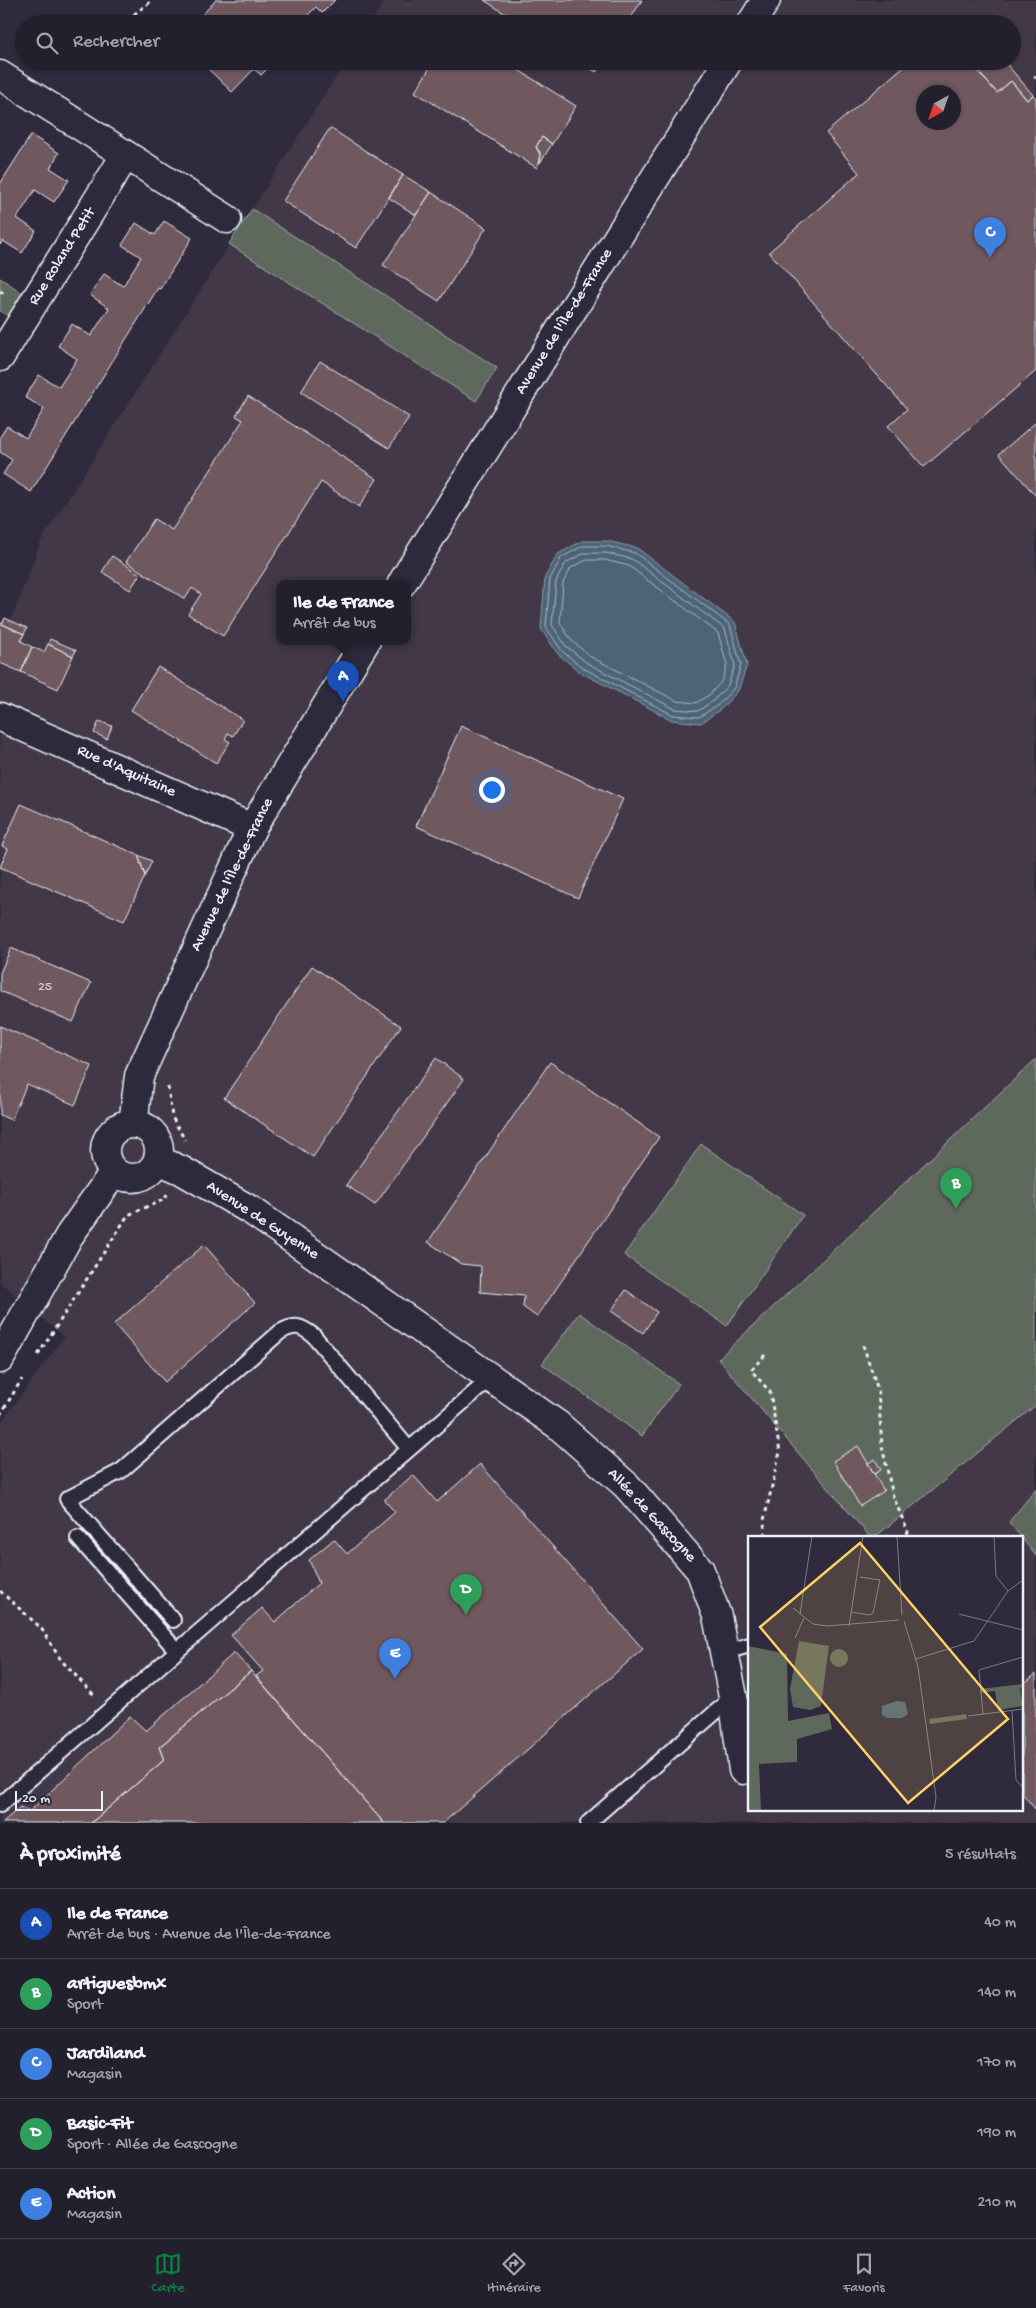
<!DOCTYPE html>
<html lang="fr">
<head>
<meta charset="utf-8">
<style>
	:root { --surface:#23202e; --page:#2f2d3a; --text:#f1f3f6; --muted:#a3a3aa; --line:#403e4a; --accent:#0b8043 }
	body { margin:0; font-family:"Gochi Hand",sans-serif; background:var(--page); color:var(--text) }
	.compass { position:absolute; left:916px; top:85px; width:45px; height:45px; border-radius:50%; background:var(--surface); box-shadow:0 1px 4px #0004; rotate:220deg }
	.scale { position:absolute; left:15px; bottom:12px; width:88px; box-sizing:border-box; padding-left:5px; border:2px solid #e8f1f8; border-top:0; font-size:14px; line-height:18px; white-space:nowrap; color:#e8f1f8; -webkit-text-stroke:4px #2f2a3d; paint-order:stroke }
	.you { position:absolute; left:491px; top:789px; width:18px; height:18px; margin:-12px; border:4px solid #fff; border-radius:50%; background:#1a73e8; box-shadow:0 0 0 8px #1a73e833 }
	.badge { display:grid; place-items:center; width:32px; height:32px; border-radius:50%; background:var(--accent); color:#fff; font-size:16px; font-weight:700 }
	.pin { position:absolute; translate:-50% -41px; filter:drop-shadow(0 1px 2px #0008) }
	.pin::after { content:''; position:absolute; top:26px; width:18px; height:15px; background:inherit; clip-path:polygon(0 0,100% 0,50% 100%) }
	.popup { position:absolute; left:276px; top:580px; width:135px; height:65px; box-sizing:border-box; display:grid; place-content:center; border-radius:10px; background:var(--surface); filter:drop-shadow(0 1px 4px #0005); font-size:16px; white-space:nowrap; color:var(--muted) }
	.popup b { font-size:19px; color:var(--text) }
	.popup::after { content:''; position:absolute; left:50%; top:100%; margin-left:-10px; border:10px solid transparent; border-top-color:var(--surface) }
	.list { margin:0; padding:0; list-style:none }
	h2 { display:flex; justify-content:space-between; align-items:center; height:65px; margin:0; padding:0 20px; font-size:21px }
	h2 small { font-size:16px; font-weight:400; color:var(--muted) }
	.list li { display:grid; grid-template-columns:32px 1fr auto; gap:15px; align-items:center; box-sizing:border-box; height:70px; padding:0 20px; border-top:1px solid var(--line) }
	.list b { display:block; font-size:19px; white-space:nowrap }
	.list p { margin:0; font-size:16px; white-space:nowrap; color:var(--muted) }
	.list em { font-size:16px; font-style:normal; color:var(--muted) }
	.icon { flex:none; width:28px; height:28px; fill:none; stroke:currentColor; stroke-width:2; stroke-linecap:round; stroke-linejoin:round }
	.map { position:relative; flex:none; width:1036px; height:1823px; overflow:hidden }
	.search { position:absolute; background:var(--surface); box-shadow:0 1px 4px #0004; left:15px; right:15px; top:15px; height:55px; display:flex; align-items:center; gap:12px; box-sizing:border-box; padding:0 18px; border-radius:28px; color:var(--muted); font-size:19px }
	.sheet { height:415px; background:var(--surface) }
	nav { display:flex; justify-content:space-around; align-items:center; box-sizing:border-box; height:70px; border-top:1px solid var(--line); background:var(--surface); font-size:14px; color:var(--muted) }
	nav a { display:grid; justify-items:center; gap:2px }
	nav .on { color:var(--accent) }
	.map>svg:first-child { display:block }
</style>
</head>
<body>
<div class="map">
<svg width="1036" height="1823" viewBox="0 0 1036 1823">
	<rect width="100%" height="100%" fill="#2f2a3d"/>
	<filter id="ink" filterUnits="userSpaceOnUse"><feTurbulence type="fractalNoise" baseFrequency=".02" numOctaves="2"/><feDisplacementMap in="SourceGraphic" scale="10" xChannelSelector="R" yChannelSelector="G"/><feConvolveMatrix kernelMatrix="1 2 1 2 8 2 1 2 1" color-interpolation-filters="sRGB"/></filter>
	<g filter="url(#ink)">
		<path fill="#423847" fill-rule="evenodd" d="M 385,0 L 1036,0 L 1036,1823 L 0,1823 L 0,1424 L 64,1337 L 0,1282 L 0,649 L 41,541 L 346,61 L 1012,61 L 1012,24 L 370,24 ZM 924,92 L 954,92 L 954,122 L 924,122 ZM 279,583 L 407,583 L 407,641 L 279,641 ZM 750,1537 L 1022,1537 L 1022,1809 L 750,1809 Z"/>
		<path fill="#5e685c" stroke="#a3acaa" d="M 252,209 L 497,368 L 476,401 L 229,244 Z
			M 0,278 L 35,301 L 21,324 L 0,311 Z
			M 1036,1059 L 1036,1405 L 875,1537 L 870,1537 L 718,1359 Z
			M 701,1144 L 803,1215 L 727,1326 L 624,1255 Z
			M 579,1313 L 679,1384 L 642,1436 L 542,1364 Z
			M 1036,1489 L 1036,1556 L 1009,1522 Z"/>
		<path fill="#4d6477" stroke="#8b9cab" d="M 582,541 L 607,541 L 637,548 L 735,622 L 747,665 L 738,691 L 721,709 L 701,723 L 672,720 L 580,672 L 558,654 L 541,629 L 545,577 L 558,554 Z"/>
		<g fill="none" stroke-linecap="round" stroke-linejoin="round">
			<path stroke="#aab9c4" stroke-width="1" d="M 583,546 L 606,546 L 635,553 L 730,625 L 741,665 L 734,688 L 718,705 L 699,717 L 673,715 L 583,668 L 562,651 L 546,627 L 550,579 L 561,558 Z
				M 585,553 L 606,553 L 632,559 L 725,629 L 735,665 L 728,685 L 714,700 L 698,711 L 675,709 L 587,663 L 566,646 L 552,625 L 556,581 L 566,563 Z
				M 587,560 L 605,560 L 629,566 L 718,633 L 727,665 L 722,681 L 709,695 L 696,703 L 677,701 L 591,657 L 572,641 L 560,623 L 563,583 L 571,568 Z"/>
		</g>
		<path fill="#6f585f" stroke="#e8f1f8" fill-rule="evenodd" d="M 216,0 L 335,0 L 322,13 L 316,7 L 299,24 L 205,24 L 207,22 L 201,16 Z
			M 484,0 L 642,0 L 627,24 L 521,24 Z
			M 200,61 L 275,61 L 261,75 L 254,69 L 232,92 Z
			M 434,61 L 504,61 L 576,106 L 552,144 L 542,137 L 536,147 L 541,157 L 537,168 L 415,92 Z
			M 579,61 L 603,61 L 596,72 Z
			M 910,61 L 969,61 L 997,93 L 1011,81 L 1027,100 L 1033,95 L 1036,98 L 1036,371 L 924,467 L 888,426 L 907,409 L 769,252 L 859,173 L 826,133 ZM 924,92 L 954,92 L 954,122 L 924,122 Z
			M 992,61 L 1004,61 L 1033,95 L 1027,100 L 1011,81 L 997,93 L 979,73 Z
			M 330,128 L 403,175 L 356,248 L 283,201 Z
			M 31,135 L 59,153 L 50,168 L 69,180 L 54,202 L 35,190 L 17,218 L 36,231 L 22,253 L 3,241 L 0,245 L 0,184 Z
			M 542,137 L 552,144 L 540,163 L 540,152 L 536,147 Z
			M 403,175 L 431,192 L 416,215 L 389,198 Z
			M 431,192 L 486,228 L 439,301 L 383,265 Z
			M 164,221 L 192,238 L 160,289 L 158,288 L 31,492 L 3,474 L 12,460 L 0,452 L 0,437 L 7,426 L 26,438 L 44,409 L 25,397 L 39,375 L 59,387 L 77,359 L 58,346 L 72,324 L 91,336 L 109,308 L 90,295 L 104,274 L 123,286 L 141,257 L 122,245 L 136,223 L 155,235 Z
			M 320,361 L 409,417 L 389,448 L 301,392 Z
			M 248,396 L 377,479 L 359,507 L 321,482 L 223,636 L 188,614 L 201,594 L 192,588 L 185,599 L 126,562 L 154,519 L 172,530 L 243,420 L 236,416 Z
			M 1036,422 L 1036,496 L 999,454 Z
			M 112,556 L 140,574 L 130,590 L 102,572 Z
			M 5,618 L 27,628 L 24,634 L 2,624 Z
			M 0,623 L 24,634 L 21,641 L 32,647 L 21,672 L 0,663 Z
			M 50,639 L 76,650 L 73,656 L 48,644 Z
			M 48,644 L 73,656 L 58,689 L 21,672 L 32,647 L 44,652 Z
			M 158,667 L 243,720 L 233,736 L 228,733 L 225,739 L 230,742 L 216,763 L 131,710 Z
			M 99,721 L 112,726 L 107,739 L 94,733 Z
			M 461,726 L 623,799 L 578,898 L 416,826 Z
			M 21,804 L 138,855 L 145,876 L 124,921 L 0,867 L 8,849 L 2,846 Z
			M 138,855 L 152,861 L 145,876 Z
			M 11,948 L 91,983 L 73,1022 L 0,991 L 0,973 Z
			M 312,966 L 401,1026 L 313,1157 L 224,1098 Z
			M 0,1026 L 92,1066 L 75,1105 L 27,1084 L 11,1120 L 0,1115 Z
			M 436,1058 L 464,1079 L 375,1205 L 346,1185 Z
			M 550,1062 L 659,1137 L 537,1317 L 523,1307 L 524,1296 L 480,1292 L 481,1266 L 461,1264 L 428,1242 Z
			M 204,1245 L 255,1303 L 165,1382 L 114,1324 Z
			M 626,1290 L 657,1312 L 643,1333 L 611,1311 Z
			M 858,1446 L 884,1491 L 860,1506 L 833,1461 Z
			M 875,1459 L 881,1470 L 874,1474 L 868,1463 Z
			M 480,1464 L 643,1649 L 443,1823 L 384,1823 L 256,1676 L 263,1671 L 231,1635 L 262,1608 L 275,1622 L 319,1583 L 309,1560 L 334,1539 L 347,1554 L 395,1512 L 384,1500 L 413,1475 L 437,1502 Z
			M 234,1653 L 251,1671 L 159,1747 L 164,1760 L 91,1823 L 2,1823 L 20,1807 L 30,1811 L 130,1716 L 146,1731 Z
			M 251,1671 L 384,1823 L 91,1823 L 164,1760 L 159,1747 Z
			M 1036,1674 L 1036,1810 L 1022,1793 L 1022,1685 Z"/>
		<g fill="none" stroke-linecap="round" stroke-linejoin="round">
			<defs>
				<path id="service" d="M 78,1538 L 177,1651
					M 173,1620 L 67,1499 L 121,1471 L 280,1332 C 295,1324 300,1325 314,1336 L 409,1449
					M 724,1652 L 750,1645
					M 0,1805 L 491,1378
					M 588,1823 L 733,1697"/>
				<path id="minor" d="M 0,75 L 227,219
					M 0,357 L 125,156
					M 0,717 L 252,828
					M 158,1160 L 181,1170 L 252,1211 L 364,1289 L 558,1425 L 627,1486 L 700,1570 L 717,1616 L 733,1697 L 743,1770"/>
				<path id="tertiary" d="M 751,24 L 766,0
					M 402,583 L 728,61
					M105 1151a27 27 0 1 1 54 0a27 27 0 1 1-54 0Z
					M 133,1124 L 139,1076 L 252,828 L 366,641
					M 0,1359 L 69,1236 L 114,1172"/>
			</defs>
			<use href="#service" stroke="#e8f1f8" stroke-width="18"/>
			<use href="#minor" stroke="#e8f1f8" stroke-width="31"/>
			<use href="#tertiary" stroke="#e8f1f8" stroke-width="31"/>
			<path stroke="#e8f1f8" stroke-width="3" stroke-dasharray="4 4" stroke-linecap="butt" d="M 121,24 L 153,0
				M 39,65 L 51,61
				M 1034,78 L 1036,77
				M 0,291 L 6,295
				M 168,1087 L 172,1117 L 185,1140
				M 863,1345 L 878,1390 L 882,1446 L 893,1496 L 908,1532 L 905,1537
				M 38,1355 L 128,1215 L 165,1199 L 167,1195
				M 765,1355 L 751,1370 L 770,1392 L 780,1452 L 764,1520 L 765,1537
				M 0,1415 L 22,1379
				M 0,1591 L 41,1628 L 61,1660 L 94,1695"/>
			<use href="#service" stroke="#2f2a3d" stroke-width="14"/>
			<use href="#minor" stroke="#2f2a3d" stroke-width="28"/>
			<use href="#tertiary" stroke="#2f2a3d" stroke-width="28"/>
		</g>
	</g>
	<g text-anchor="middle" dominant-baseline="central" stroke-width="4" stroke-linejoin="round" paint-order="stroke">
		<g font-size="14" fill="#cacbd2">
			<text x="45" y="987">25</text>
		</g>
		<g font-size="16" fill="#e8f1f8" stroke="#2f2a3d">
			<text transform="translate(63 257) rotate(-58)">Rue Roland Petit</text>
			<text transform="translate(565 322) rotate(-58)">Avenue de l'Île-de-France</text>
			<text transform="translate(126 772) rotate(24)">Rue d'Aquitaine</text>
			<text transform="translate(233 875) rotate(-64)">Avenue de l'Île-de-France</text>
			<text transform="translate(262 1221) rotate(33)">Avenue de Guyenne</text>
			<text transform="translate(651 1516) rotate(47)">Allée de Gascogne</text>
		</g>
	</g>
	<g transform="translate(748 1536)">
		<rect width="275" height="275" fill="#2f2a3d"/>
		<path d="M 51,105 L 81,110 L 73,170 L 62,174 L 45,171 L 42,153 ZM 0,110 L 39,118 L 40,185 L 81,177 L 84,193 L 49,203 L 49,226 L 11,228 L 13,275 L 0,275 ZM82 122a9 9 0 1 1 18 0a9 9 0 1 1-18 0ZM 275,148 L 272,153 L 275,170 L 250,174 L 247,155 L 232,157 L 232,153 ZM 218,178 L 219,183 L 182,188 L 181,183 Z" fill="#5e685c"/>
		<path d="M 149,165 L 157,166 L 160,178 L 154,182 L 139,182 L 134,179 L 134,170 Z" fill="#4d6477"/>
		<path fill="none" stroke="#797a88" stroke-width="1" d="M 149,0 L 154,79M 246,0 L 248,40 L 260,55M 45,72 L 65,88 L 79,90 L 151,84M 103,76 L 121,79 L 125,77 L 132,44 L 112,41M 52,78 L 64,0M 211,78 L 275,94M 156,85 L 170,131 L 188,261 L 186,275M 101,90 L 115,0M 47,102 L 56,82M 168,123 L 226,105 L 260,55 L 275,44M 264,175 L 268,244 L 275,252M 235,178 L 231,134 L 275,121M 220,180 L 275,173"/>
		<path fill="#ffd166" fill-opacity="0.15" stroke="#ffd166" stroke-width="2.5" d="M 112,7 L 260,183 L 160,267 L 12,91 Z"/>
		<rect width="275" height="275" fill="none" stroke="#e8f1f8" stroke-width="2.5"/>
	</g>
</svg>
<svg class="compass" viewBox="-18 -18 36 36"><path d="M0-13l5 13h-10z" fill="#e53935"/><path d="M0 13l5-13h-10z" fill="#a3a3aa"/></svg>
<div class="scale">20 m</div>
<div class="you"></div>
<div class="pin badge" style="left:343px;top:702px;background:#1a4fb4">A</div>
<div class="popup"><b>Ile de France</b>Arrêt de bus</div>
<div class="pin badge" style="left:956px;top:1209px;background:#2e9e5b">B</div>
<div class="pin badge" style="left:990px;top:258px;background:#3f7fe0">C</div>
<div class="pin badge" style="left:466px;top:1615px;background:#2e9e5b">D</div>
<div class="pin badge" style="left:395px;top:1679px;background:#3f7fe0">E</div>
<div class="search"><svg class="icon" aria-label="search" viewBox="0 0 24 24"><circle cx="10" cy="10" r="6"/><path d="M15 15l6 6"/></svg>Rechercher</div>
</div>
<section class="sheet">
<h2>À proximité<small>5 résultats</small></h2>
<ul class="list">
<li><span class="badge" style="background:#1a4fb4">A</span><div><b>Ile de France</b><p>Arrêt de bus · Avenue de l'Île-de-France</p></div><em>40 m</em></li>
<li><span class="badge" style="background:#2e9e5b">B</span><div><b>artiguesbmx</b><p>Sport</p></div><em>140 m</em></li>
<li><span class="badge" style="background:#3f7fe0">C</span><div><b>Jardiland</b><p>Magasin</p></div><em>170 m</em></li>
<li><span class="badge" style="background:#2e9e5b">D</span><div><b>Basic-Fit</b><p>Sport · Allée de Gascogne</p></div><em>190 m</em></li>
<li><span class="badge" style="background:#3f7fe0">E</span><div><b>Action</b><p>Magasin</p></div><em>210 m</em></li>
</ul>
</section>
<nav>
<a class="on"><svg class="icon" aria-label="map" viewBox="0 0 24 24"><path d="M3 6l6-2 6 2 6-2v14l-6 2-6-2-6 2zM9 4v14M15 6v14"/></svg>Carte</a>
<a><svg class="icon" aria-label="directions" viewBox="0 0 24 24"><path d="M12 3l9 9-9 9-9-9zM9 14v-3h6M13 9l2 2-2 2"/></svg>Itinéraire</a>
<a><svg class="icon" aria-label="saved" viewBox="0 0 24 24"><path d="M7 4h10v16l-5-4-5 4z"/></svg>Favoris</a>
</nav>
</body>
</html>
